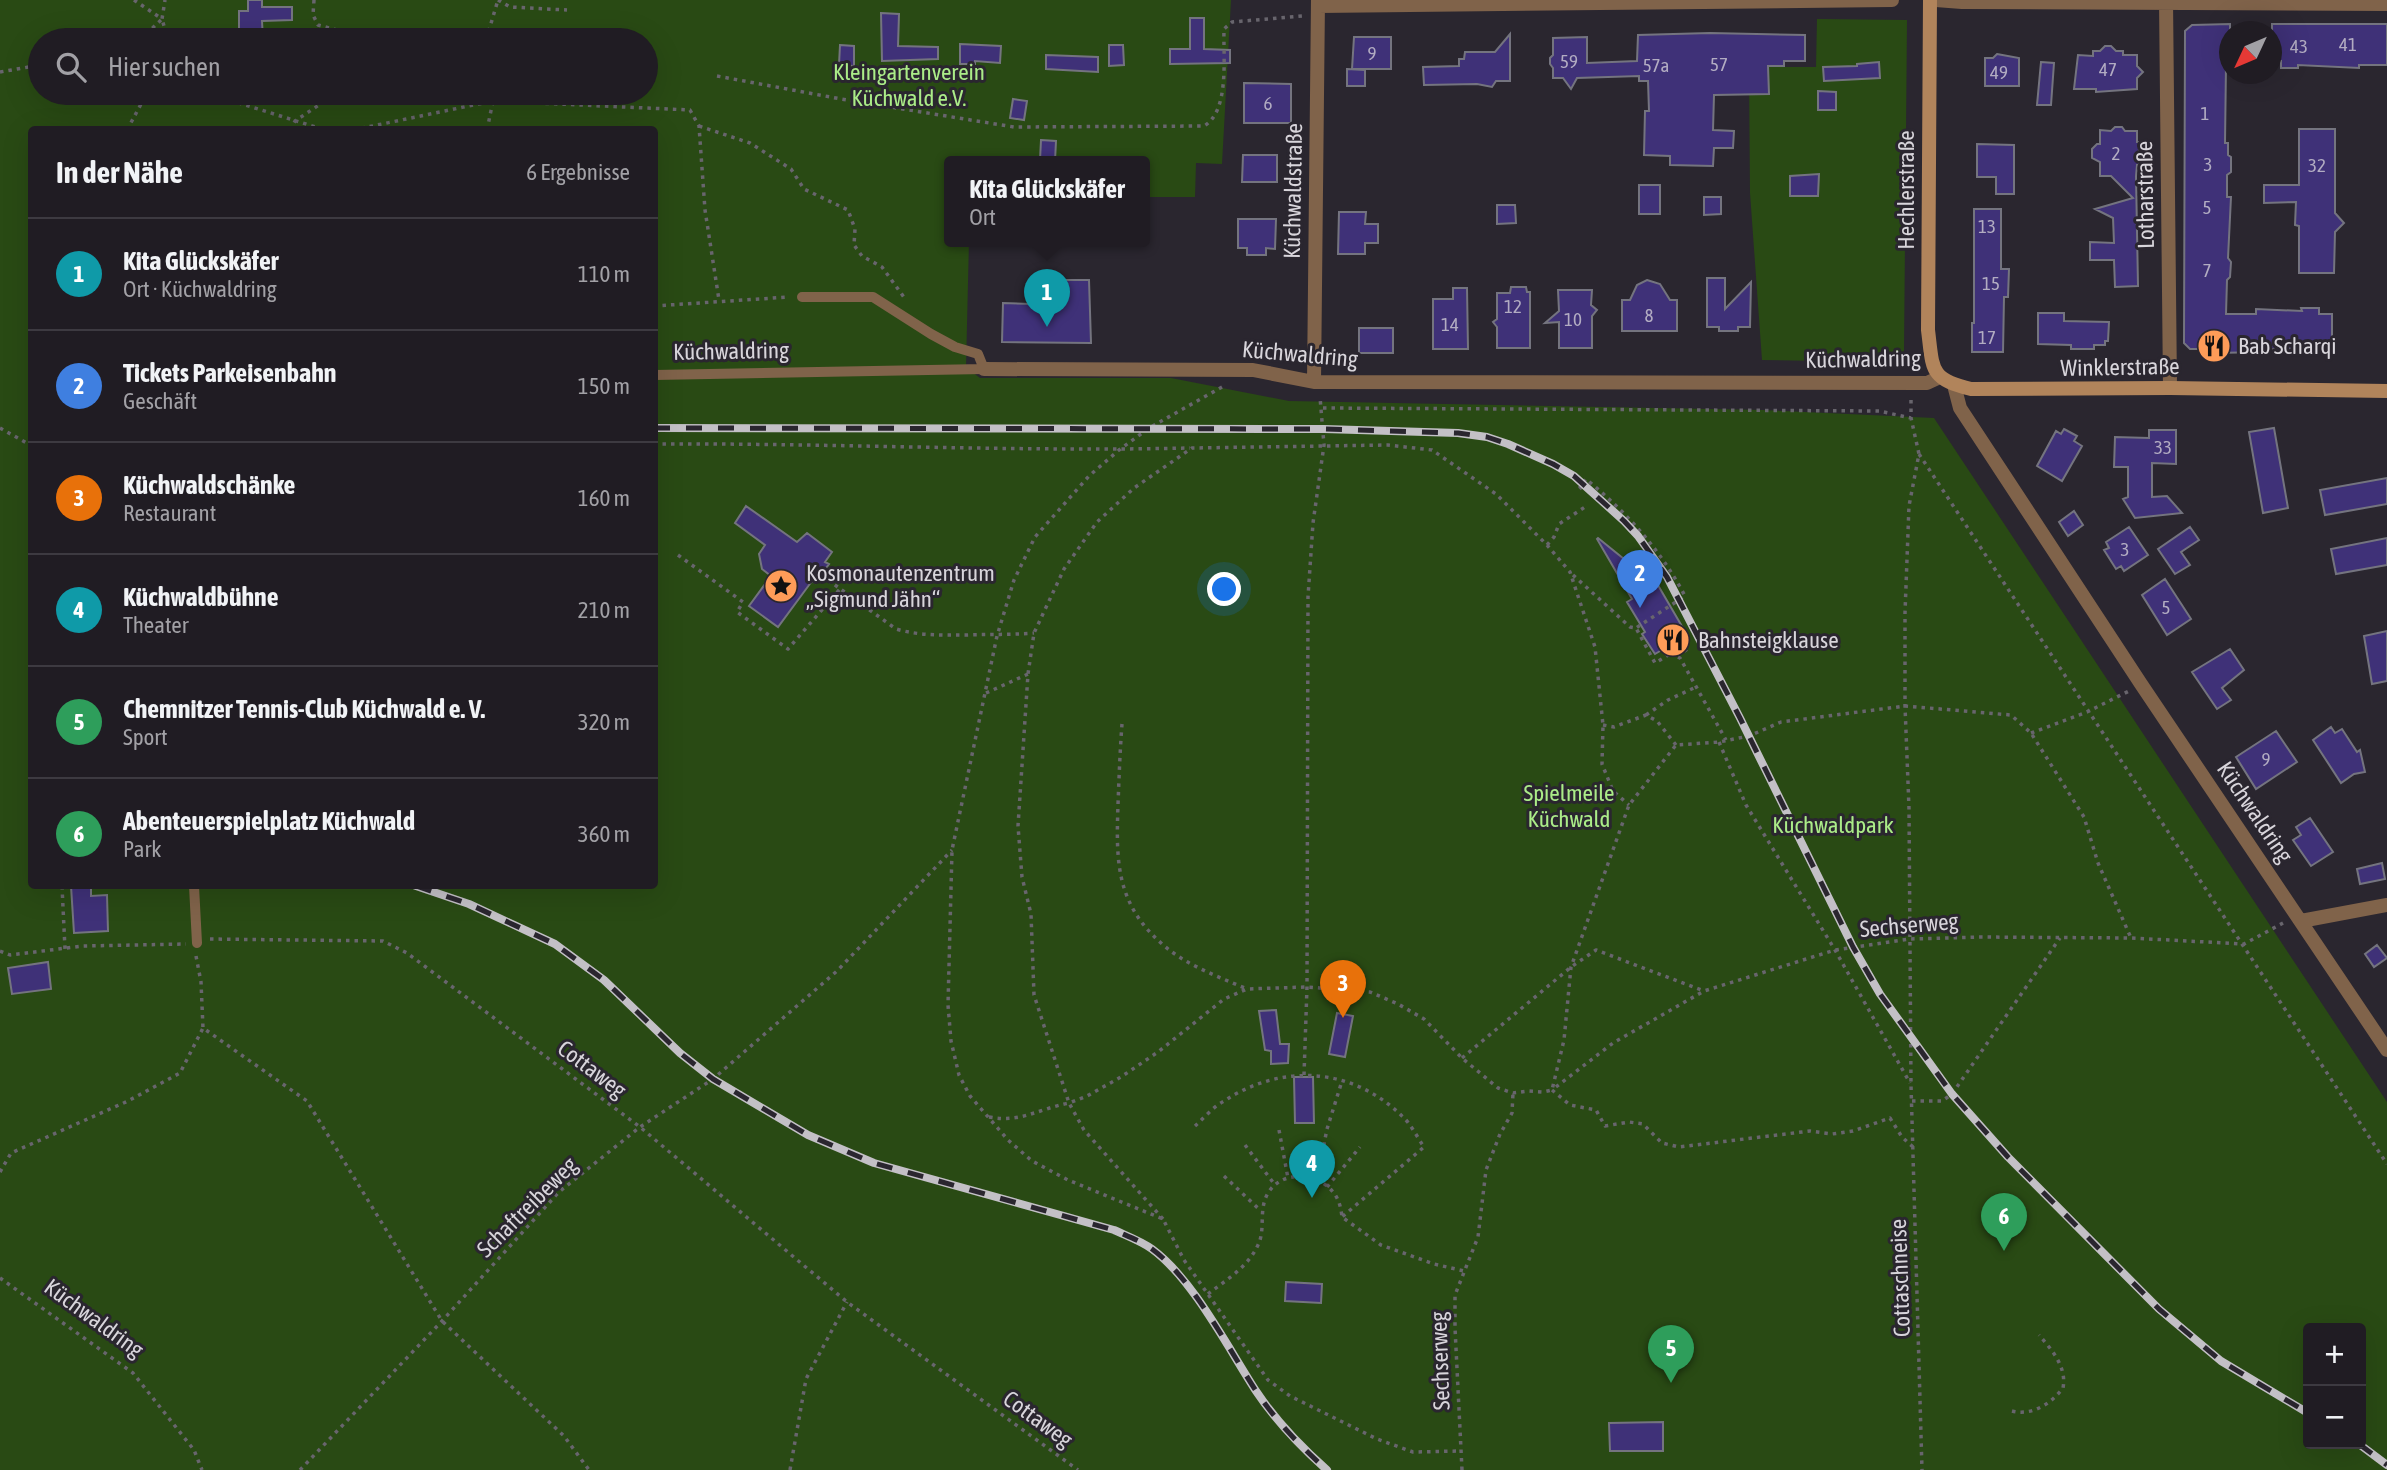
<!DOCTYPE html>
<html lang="de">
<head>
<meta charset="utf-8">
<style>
	:root { --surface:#201c23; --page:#28252b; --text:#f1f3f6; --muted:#a2a1a6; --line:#3d3a41; --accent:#2563eb }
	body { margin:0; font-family:"Asap Condensed",sans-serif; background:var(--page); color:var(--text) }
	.controls { position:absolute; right:21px; bottom:21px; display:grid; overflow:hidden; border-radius:7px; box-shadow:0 7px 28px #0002 }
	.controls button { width:63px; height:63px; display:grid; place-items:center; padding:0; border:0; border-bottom:2px solid var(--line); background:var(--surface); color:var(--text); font:35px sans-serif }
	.compass { position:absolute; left:2219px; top:21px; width:63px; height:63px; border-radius:50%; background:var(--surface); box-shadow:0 7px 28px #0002; rotate:226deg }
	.you { position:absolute; left:1225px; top:590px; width:24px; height:24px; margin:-18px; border:5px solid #fff; border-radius:50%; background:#1a73e8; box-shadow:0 0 0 10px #1a73e833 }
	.badge { display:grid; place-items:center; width:46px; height:46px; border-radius:50%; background:var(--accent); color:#fff; font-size:23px; font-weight:700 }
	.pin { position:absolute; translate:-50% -58px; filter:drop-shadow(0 2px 4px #0008) }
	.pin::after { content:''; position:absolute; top:37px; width:24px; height:21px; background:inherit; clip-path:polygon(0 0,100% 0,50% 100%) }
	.popup { position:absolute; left:944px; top:156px; width:206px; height:91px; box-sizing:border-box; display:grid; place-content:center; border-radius:7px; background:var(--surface); filter:drop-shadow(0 2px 5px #0005); font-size:23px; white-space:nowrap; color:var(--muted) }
	.popup b { font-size:26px; color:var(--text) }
	.popup::after { content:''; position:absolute; left:50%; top:100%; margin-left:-14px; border:14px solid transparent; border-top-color:var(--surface) }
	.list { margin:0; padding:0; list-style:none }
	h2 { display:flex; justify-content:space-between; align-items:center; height:91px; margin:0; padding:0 28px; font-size:30px }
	h2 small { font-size:23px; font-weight:400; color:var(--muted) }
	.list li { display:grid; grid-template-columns:46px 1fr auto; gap:21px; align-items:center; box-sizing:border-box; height:112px; padding:0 28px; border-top:2px solid var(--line) }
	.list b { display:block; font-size:26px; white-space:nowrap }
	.list p { margin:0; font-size:23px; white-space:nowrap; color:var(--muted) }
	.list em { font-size:23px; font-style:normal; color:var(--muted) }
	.icon { flex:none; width:38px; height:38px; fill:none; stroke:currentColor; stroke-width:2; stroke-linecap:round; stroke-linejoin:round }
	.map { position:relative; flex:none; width:2387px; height:1470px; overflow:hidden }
	.search { position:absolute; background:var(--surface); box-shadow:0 7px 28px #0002; left:28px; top:28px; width:630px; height:77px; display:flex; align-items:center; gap:18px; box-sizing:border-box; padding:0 24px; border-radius:38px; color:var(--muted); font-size:26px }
	.panel { position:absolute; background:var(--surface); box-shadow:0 7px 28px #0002; left:28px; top:126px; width:630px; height:763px; border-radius:7px }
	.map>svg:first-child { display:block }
</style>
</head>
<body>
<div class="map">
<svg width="2387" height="1470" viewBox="0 0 2387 1470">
	<rect width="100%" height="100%" fill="#2a262f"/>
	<path fill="#294a14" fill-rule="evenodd" d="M 0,0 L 1231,0 L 1222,164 L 1196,163 L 1195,197 L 1145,197 L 1145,161 L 949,161 L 949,241 L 969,241 L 966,367 L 980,378 L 1171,378 L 1289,401 L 1762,410 L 1934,418 L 2387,1102 L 2387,1470 L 0,1470 ZM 40,40 L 646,40 L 646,93 L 40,93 ZM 32,130 L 654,130 L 654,886 L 32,886 ZM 2308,1328 L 2361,1328 L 2361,1444 L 2308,1444 Z
		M 1817,19 L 1907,20 L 1904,351 L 1900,358 L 1893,362 L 1762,360 L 1750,193 L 1749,67 L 1816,67 Z"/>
	<path fill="#3f3178" stroke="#74747f" stroke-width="2" d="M 248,0 L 262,0 L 262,7 L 292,7 L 292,20 L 262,21 L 263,40 L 239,40 L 239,11 L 248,11 Z
		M 881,13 L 899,14 L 898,46 L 938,47 L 938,59 L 882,61 Z
		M 1190,18 L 1204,18 L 1204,49 L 1230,50 L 1230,63 L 1170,64 L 1170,49 L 1190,49 Z
		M 2230,24 L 2230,64 L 2226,64 L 2225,143 L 2228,143 L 2228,155 L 2231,157 L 2231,172 L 2227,175 L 2227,197 L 2231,197 L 2228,258 L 2231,262 L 2230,277 L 2227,280 L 2226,314 L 2256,314 L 2256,309 L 2302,311 L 2301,308 L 2319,308 L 2319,314 L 2332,314 L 2332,348 L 2265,349 L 2265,352 L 2214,353 L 2213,349 L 2190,349 L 2184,343 L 2185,31 L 2192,25 Z
		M 2272,24 L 2387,24 L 2387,65 L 2359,65 L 2359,68 L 2298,65 L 2298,68 L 2281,68 L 2281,61 L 2272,61 Z
		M 1710,33 L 1805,35 L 1805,61 L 1784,61 L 1784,66 L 1768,66 L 1769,94 L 1714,95 L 1713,130 L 1734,131 L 1733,148 L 1714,148 L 1713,166 L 1670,165 L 1670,156 L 1644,155 L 1645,111 L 1649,111 L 1648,81 L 1639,81 L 1639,76 L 1577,78 L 1571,89 L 1563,78 L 1553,78 L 1553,68 L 1550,64 L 1550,58 L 1553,55 L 1553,38 L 1587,37 L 1587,63 L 1637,61 L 1638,35 Z
		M 1510,34 L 1510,81 L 1496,81 L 1492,87 L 1477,84 L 1424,85 L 1423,67 L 1459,66 L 1459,59 L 1464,59 L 1465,52 L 1495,52 Z
		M 1354,37 L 1391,37 L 1391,69 L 1352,69 Z
		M 960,44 L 1001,46 L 1000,63 L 975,61 L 975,64 L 960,64 Z
		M 840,45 L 854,46 L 854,66 L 839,65 Z
		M 1109,45 L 1123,45 L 1124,65 L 1109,66 Z
		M 2105,46 L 2111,46 L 2116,51 L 2123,51 L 2123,55 L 2137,55 L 2137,66 L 2143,72 L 2137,78 L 2137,89 L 2096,92 L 2096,89 L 2074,89 L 2078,55 L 2093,56 L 2093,51 L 2100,51 Z
		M 1997,54 L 2019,58 L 2019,86 L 1985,86 L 1985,58 L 1993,58 Z
		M 1046,55 L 1098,57 L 1098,72 L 1046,69 Z
		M 1879,62 L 1880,78 L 1824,81 L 1823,67 L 1857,66 L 1857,64 Z
		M 2041,62 L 2054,63 L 2051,105 L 2037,105 Z
		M 1347,69 L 1365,70 L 1365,86 L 1347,86 Z
		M 1244,83 L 1291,84 L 1291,123 L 1244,123 Z
		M 1818,91 L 1836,92 L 1836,110 L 1818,110 Z
		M 1013,99 L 1027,101 L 1024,120 L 1010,118 Z
		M 2115,127 L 2122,127 L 2125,131 L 2137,131 L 2137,142 L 2139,142 L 2139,165 L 2137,165 L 2136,176 L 2138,286 L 2115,287 L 2114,260 L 2090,260 L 2090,242 L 2114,243 L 2113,218 L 2095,209 L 2133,198 L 2111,176 L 2100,176 L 2100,162 L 2092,158 L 2092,149 L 2097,144 L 2100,144 L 2100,130 L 2111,131 Z
		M 2299,129 L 2335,129 L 2335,213 L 2344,223 L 2335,232 L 2334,273 L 2299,273 L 2299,226 L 2295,225 L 2296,202 L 2264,203 L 2264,185 L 2299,185 Z
		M 1041,140 L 1056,141 L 1055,161 L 1040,160 Z
		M 1977,144 L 2014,145 L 2014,194 L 1996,194 L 1996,177 L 1977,177 Z
		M 1243,155 L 1277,155 L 1277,182 L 1242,182 Z
		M 1819,174 L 1818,196 L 1790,196 L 1790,176 Z
		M 1639,185 L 1660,185 L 1660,214 L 1639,214 Z
		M 1704,197 L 1721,197 L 1721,214 L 1704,215 Z
		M 1497,205 L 1515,205 L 1516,223 L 1497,224 Z
		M 1974,209 L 2001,209 L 2001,269 L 2009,269 L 2008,297 L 2004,297 L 2003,352 L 1972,352 L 1972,323 L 1974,323 Z
		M 1339,212 L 1366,212 L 1365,224 L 1378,224 L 1378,243 L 1365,243 L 1365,254 L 1338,254 Z
		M 1238,219 L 1276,219 L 1275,249 L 1266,248 L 1266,255 L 1247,255 L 1247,248 L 1238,248 Z
		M 1707,278 L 1725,278 L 1725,309 L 1751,282 L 1750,327 L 1738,327 L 1738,331 L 1719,331 L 1719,327 L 1707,327 Z
		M 1062,280 L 1089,280 L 1091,343 L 1002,342 L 1003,303 L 1062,305 Z
		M 1647,280 L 1660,284 L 1670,300 L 1677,300 L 1677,331 L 1622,331 L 1622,300 L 1630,300 L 1637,285 Z
		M 1511,287 L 1526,287 L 1527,292 L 1530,292 L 1530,348 L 1497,348 L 1497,327 L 1493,322 L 1497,319 L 1497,293 L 1510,293 Z
		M 1453,288 L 1467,288 L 1468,349 L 1433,349 L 1433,299 L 1453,299 Z
		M 1558,290 L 1592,290 L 1591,305 L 1597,310 L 1592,316 L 1592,348 L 1559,348 L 1559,322 L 1545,323 L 1559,311 Z
		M 2038,313 L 2064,313 L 2064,321 L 2109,322 L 2108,341 L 2105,341 L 2105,345 L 2094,345 L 2094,349 L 2071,349 L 2071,345 L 2038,344 Z
		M 1359,328 L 1393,328 L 1393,353 L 1359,353 Z
		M 2274,428 L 2288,508 L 2263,513 L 2249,432 Z
		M 2064,429 L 2077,436 L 2074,441 L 2082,446 L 2062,481 L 2037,466 L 2056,431 L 2061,434 Z
		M 2149,430 L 2176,430 L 2176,464 L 2152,463 L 2152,497 L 2167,496 L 2182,513 L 2135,518 L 2123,499 L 2128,497 L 2128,467 L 2114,467 L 2115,437 L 2149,438 Z
		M 2387,478 L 2387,504 L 2325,515 L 2320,490 Z
		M 746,506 L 797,542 L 807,533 L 832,552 L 825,562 L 829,564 L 815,583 L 812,581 L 778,627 L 749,606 L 771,576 L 762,569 L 759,554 L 765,545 L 735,523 Z
		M 2074,511 L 2083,525 L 2068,536 L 2059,522 Z
		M 2129,527 L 2148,555 L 2124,571 L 2121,566 L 2116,569 L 2104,550 L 2109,548 L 2106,542 Z
		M 2190,527 L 2199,540 L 2181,552 L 2190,565 L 2175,574 L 2158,549 Z
		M 1598,538 L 1629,563 L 1641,556 L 1687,635 L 1655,654 L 1642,634 L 1645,632 L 1627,602 L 1632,599 L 1597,539 Z
		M 2387,538 L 2387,565 L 2336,574 L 2331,549 Z
		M 2165,579 L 2191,619 L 2167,635 L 2142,595 Z
		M 2387,631 L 2387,681 L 2372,684 L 2364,636 Z
		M 2230,649 L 2244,670 L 2222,688 L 2231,700 L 2217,709 L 2192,672 Z
		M 2331,727 L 2335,733 L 2342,729 L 2357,752 L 2360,750 L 2365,772 L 2354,774 L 2341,783 L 2313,740 Z
		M 2276,731 L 2297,762 L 2256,789 L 2236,757 Z
		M 2310,818 L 2333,852 L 2311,866 L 2293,840 L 2301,835 L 2296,827 Z
		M 2382,863 L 2385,879 L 2360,884 L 2357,869 Z
		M 71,886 L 91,886 L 91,896 L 107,895 L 108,931 L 74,933 Z
		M 2377,945 L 2387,958 L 2374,967 L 2365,954 Z
		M 48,962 L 51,989 L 12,994 L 8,968 Z
		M 1276,1010 L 1280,1044 L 1289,1044 L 1288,1063 L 1271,1064 L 1271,1051 L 1265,1050 L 1259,1011 Z
		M 1337,1013 L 1353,1016 L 1345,1057 L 1329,1054 Z
		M 1294,1077 L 1313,1077 L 1314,1123 L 1295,1123 Z
		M 1286,1282 L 1322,1284 L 1321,1303 L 1285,1301 Z
		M 1663,1422 L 1663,1451 L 1610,1451 L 1609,1423 Z"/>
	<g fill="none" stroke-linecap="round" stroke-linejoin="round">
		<path stroke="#68656d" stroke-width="3.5" stroke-dasharray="3.5 5" stroke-linecap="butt" d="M 134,0 L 162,19 L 165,0
			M 314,0 L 313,15 L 318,25 L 376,40
			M 498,0 L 510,7 L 567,10
			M 140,40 L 162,19 L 168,40
			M 376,40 L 486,40 L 498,0
			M 0,72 L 40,65
			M 717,76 L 841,99 L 1014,127 L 1204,126 C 1230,111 1223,56 1224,29 L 1232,22 L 1302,16
			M 215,93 L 220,97 L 325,130
			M 699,126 L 750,143 L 791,169 L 804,189 L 848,210 L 855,229 L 854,245 L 862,256 L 882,267 L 906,300
			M 127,130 L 147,93
			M 290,130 L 295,121 L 337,93
			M 353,130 L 493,101 L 690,110 L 699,126 L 705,210 L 719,300
			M 487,130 L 493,101
			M 654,306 L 789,297
			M 1222,387 L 1149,428 L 1119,450 L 1089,476 L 1035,537 L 1014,580 L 997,636 L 952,850 L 948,1005 L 951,1041 L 959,1075 L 970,1096 L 1008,1140 L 1032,1161 L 1068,1180 L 1163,1219 L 1184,1260 L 1268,1380 L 1290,1396 L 1377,1439 L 1413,1452 L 1461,1451
			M 1911,400 L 1911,418 L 1919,454 L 1909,506 L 1905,613 L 1905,706 L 1909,808 L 1911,1085 L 1922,1470
			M 1323,408 L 1879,411 L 1911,418
			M 0,428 L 32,446
			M 654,444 C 833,443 1012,452 1190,448
			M 1919,454 L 2387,1164
			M 1582,489 L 1580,487 L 1586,479 C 1627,513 1660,549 1685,596 L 1636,628
			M 1547,545 L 1554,537 L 1559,524 L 1588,505
			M 678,555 L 743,602 L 737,612 L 788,649 L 840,589
			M 821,575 L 896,629 C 920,636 942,635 967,635 C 990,634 1011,635 1034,633
			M 1573,575 L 1630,627 L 1636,628 L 1655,663 L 1670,654
			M 1670,654 L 1680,658 L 1726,740
			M 1670,654 L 1671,647 L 1680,642 L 1688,654
			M 986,693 L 1028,674
			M 1646,715 L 1668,700 L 1696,687
			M 1122,724 C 1120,751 1119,778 1118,805 C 1116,861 1116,903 1161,943 C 1185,965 1217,976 1247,989
			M 1603,725 L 1614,727 L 1646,715 L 1657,721 L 1676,745
			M 2031,733 L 2087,712 L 2129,691
			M 1719,742 L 1746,805 L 1835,950 L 1910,1083
			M 62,886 L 65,949
			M 210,939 L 383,941 L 407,953 L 640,1127 L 847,1302 L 1078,1470
			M 0,951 L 10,955 L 83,946 L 186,944
			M 196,956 L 201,982 L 203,1028 L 307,1101 L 442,1321 L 564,1436 L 589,1470
			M 1462,1058 L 1571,967 L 1596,950 L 1704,991
			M 1304,1075 L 1307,987 L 1308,597 L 1313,523 L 1324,445 L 1320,397
			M 1912,1101 L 1942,1101 L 1952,1094 L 2060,938
			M 989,1117 C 1021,1123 1038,1109 1069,1103 L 1034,995 L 1031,914 L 1022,877 L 1018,826 L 1028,674 L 1034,633 L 1064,569 L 1097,522 L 1134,488 L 1192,448 L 1388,445 L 1432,450 L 1496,494 L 1547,545 L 1570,572 L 1595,647 L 1603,725 L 1602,764 L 1613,791 L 1629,805
			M 1195,1126 C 1204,1118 1213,1107 1224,1101 C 1282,1063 1352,1067 1402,1116 C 1411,1124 1417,1137 1424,1147 L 1342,1217
			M 1279,1130 L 1288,1178
			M 1245,1145 L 1275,1185
			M 1913,1147 L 1902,1137 L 1890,1118 L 1853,1131 L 1832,1134 L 1810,1131 L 1679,1147 L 1662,1143 L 1643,1124 L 1629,1122 L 1605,1126 L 1596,1110 L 1570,1105 L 1552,1090 L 1613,1043 L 1704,991 L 1835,950 L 1910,939 L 1980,937 L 2131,938 L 2244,944 L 2283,923
			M 0,1172 L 11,1153 L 128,1101 L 180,1073 L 203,1028
			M 1224,1176 L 1261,1211
			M 1317,1179 L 1327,1129 L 1342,1081
			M 1327,1187 L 1360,1147
			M 1163,1219 L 1084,1130 L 1069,1103 L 1087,1096 L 1121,1077 L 1158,1052 L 1224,999 L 1247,989 L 1307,987 L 1370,992 L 1398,1004 L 1424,1019 L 1462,1058 L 1498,1088 L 1513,1093 L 1528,1091 L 1543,1092 L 1552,1090 L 1564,1040 L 1571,967 L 1629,805 L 1676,745 L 1719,742 L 1749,736 L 1781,722 L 1905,706 L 2011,715 L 2031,733 L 2084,817 L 2098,863 L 2131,938
			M 0,1278 L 133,1373 L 194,1450 L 202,1470
			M 1208,1294 C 1226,1280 1248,1267 1258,1245 C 1266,1229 1258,1210 1268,1193 C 1282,1170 1317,1172 1333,1192 C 1339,1199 1341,1208 1342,1217 L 1381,1245 L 1434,1264 L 1464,1271
			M 2012,1411 C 2032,1416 2051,1404 2063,1388 C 2067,1367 2052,1350 2039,1335
			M 300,1470 L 442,1321 L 559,1192 L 640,1127 L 713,1079 L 837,971 L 952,850
			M 790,1470 L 806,1379 L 847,1302
			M 1462,1470 L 1455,1328 L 1455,1295 L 1478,1237 L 1486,1170 L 1500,1134 L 1512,1113 L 1513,1093"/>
		<path stroke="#80634a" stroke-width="10" d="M 654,375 L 984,369 L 978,354 L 955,347 L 931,334 L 873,297 L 802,297
			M 194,886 L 197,943"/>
		<path stroke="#80634a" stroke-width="14" d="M 1936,0 L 1962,2 L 2387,4
			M 2166,0 L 2170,388
			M 1318,6 L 1892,0
			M 984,369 L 1253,370 L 1314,382 L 1927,383 L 1940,377
			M 1314,382 L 1318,0
			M 1954,385 L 1960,408 L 2141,684 L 2387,1050
			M 2301,921 L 2387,905"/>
		<path stroke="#b1845b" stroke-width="14" d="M 1930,0 L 1928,330 C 1933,369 1929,379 1971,389 L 2170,388 L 2387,391"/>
		<defs>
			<path id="rail" d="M 654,428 L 1324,429 L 1458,433 L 1487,437 L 1508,444 L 1553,464 L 1574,476 L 1624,521 L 1638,536 L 1667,577 L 1740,718 L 1853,947 L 1880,994 L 1952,1094 L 2008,1157 L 2159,1309 L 2221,1361 L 2308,1413
				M 416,886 L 469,904 L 555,944 L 604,980 L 680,1053 L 713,1079 L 808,1135 L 874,1163 L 1114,1230 C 1127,1236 1141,1241 1152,1249 C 1193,1279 1228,1348 1256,1391 C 1276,1421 1300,1446 1327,1470
				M 2359,1444 L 2387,1465"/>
		</defs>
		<use href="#rail" stroke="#c3c0c6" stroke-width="8"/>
		<use href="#rail" stroke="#2a262f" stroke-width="5" stroke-dasharray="16" stroke-linecap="butt"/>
	</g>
	<defs>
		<symbol id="restaurant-disc" viewBox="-11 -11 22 22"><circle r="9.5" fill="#fe9c58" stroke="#2a262f"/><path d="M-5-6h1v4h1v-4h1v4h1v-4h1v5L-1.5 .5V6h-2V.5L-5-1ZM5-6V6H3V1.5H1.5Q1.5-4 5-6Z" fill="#111"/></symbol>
		<symbol id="sight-disc" viewBox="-11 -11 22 22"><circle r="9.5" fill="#fe9c58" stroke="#2a262f"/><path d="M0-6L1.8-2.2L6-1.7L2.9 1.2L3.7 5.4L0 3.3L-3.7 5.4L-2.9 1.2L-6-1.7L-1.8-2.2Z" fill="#111"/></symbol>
	</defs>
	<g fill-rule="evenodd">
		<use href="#restaurant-disc" x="2195" y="327" width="38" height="38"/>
		<use href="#sight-disc" x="762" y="567" width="38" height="38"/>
		<use href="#restaurant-disc" x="1654" y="621" width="38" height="38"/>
	</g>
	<g text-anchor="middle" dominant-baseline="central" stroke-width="6" stroke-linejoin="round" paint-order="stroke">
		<g font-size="19" fill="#b2acc2">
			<text x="2348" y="44">41</text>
			<text x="2299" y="46">43</text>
			<text x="1372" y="53">9</text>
			<text x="1569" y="61">59</text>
			<text x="1719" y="64">57</text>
			<text x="1656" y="65">57a</text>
			<text x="2108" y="69">47</text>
			<text x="1999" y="72">49</text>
			<text x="1268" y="103">6</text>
			<text x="2205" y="113">1</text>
			<text x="2116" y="153">2</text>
			<text x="2208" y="164">3</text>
			<text x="2317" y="165">32</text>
			<text x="2207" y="207">5</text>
			<text x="1987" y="226">13</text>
			<text x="2207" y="270">7</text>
			<text x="1991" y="283">15</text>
			<text x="1513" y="306">12</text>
			<text x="1649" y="315">8</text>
			<text x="1573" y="319">10</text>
			<text x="1450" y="324">14</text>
			<text x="1987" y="337">17</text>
			<text x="2163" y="447">33</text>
			<text x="2125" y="549">3</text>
			<text x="2166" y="607">5</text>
			<text x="2266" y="759">9</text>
		</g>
		<g font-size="23" fill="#abec88" stroke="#2a262f">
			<text x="909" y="72">Kleingartenverein<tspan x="909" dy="26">Küchwald e.V.</tspan></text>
			<text x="1569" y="793">Spielmeile<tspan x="1569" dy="26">Küchwald</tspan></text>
			<text x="1833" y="825">Küchwaldpark</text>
		</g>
		<g font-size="23" fill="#d8d5db" stroke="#2a262f">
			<text transform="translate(1906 190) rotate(-90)">Hechlerstraße</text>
			<text transform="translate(1293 191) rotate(-89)">Küchwaldstraße</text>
			<text transform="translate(2145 195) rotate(-91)">Lotharstraße</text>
			<text transform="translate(731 351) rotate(-1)">Küchwaldring</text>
			<text transform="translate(1300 354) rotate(5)">Küchwaldring</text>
			<text transform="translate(1863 359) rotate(-1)">Küchwaldring</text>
			<text transform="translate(2120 367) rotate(-1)">Winklerstraße</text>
			<text transform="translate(2255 812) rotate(56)">Küchwaldring</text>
			<text transform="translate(1909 925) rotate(-5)">Sechserweg</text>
			<text transform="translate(592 1069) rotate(37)">Cottaweg</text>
			<text transform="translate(527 1207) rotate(-45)">Schaftreibeweg</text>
			<text transform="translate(1900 1278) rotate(-92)">Cottaschneise</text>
			<text transform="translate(94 1318) rotate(36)">Küchwaldring</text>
			<text transform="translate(1440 1361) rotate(-92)">Sechserweg</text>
			<text transform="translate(1038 1419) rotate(36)">Cottaweg</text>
		</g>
		<g font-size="23" fill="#d8d5db" stroke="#2a262f" text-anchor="start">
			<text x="2238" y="346">Bab Scharqi</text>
			<text x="806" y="573">Kosmonautenzentrum<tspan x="806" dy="26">„Sigmund Jähn“</tspan></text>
			<text x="1698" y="640">Bahnsteigklause</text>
		</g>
	</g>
</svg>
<div class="controls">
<button>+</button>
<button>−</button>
</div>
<svg class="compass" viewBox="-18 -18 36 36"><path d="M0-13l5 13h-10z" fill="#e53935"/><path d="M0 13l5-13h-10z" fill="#a2a1a6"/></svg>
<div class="you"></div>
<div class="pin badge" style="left:1047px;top:327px;background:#0f9aa8">1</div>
<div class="popup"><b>Kita Glückskäfer</b>Ort</div>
<div class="pin badge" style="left:1640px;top:608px;background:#3f7fe0">2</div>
<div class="pin badge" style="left:1343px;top:1018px;background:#e8710a">3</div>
<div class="pin badge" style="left:1312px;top:1198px;background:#0f9aa8">4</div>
<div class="pin badge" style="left:1671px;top:1383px;background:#2e9e5b">5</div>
<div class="pin badge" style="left:2004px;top:1251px;background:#2e9e5b">6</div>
<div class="search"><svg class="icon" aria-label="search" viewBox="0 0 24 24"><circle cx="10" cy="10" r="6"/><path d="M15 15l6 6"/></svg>Hier suchen</div>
<section class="panel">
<h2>In der Nähe<small>6 Ergebnisse</small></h2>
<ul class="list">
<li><span class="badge" style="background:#0f9aa8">1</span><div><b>Kita Glückskäfer</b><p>Ort · Küchwaldring</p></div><em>110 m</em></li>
<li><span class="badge" style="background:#3f7fe0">2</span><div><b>Tickets Parkeisenbahn</b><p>Geschäft</p></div><em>150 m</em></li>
<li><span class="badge" style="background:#e8710a">3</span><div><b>Küchwaldschänke</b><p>Restaurant</p></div><em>160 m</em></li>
<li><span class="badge" style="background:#0f9aa8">4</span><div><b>Küchwaldbühne</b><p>Theater</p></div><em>210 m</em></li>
<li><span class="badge" style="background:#2e9e5b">5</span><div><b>Chemnitzer Tennis-Club Küchwald e. V.</b><p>Sport</p></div><em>320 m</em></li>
<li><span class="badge" style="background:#2e9e5b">6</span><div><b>Abenteuerspielplatz Küchwald</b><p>Park</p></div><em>360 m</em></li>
</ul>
</section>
</div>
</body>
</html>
